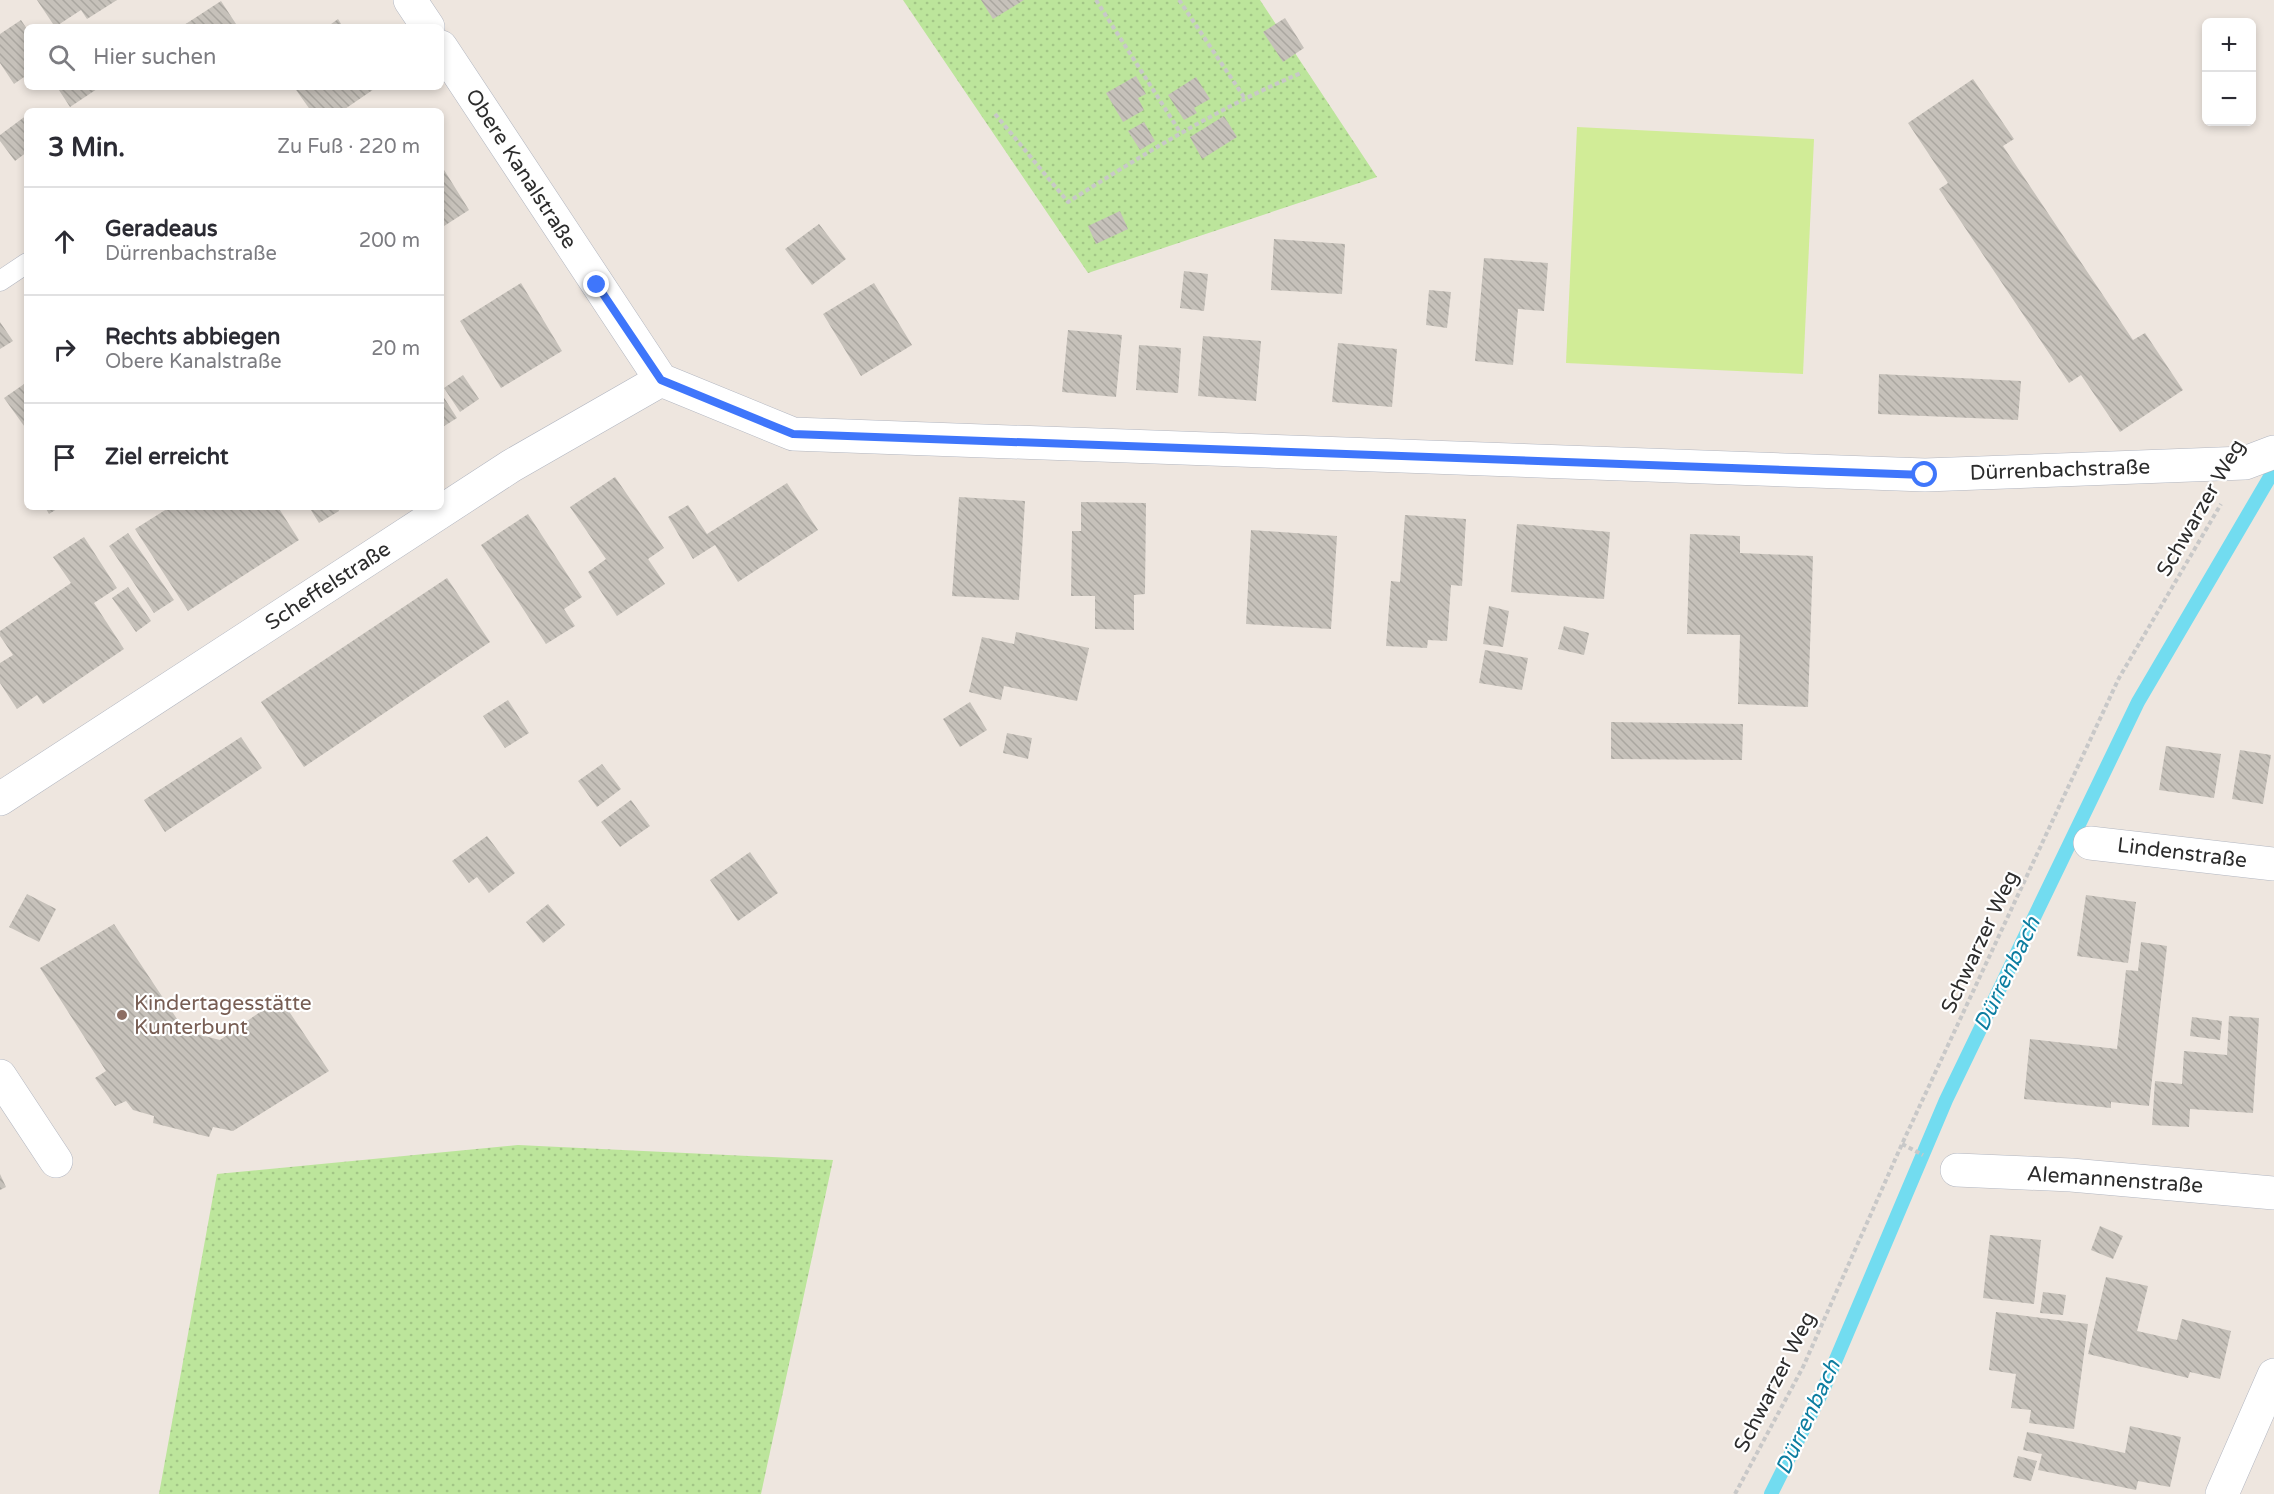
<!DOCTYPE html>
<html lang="de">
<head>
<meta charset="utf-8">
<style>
	:root { --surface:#fff; --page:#f2f2f3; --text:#2b2b33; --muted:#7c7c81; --line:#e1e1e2 }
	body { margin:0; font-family:"Varela Round",sans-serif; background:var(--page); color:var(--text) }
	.controls { position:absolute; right:18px; top:18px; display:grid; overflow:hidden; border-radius:9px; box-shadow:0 3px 9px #0003 }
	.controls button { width:54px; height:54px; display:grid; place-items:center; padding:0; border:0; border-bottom:2px solid var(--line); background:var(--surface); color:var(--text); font:30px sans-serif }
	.stop { position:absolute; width:18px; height:18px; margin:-14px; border:4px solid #3f76fb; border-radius:50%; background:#fff }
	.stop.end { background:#3f76fb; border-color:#fff; box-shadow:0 2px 6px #0008 }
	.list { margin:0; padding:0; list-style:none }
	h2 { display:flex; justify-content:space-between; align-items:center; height:78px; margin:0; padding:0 24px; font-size:26px }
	h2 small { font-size:20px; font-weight:400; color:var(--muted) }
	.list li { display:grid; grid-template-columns:39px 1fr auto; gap:18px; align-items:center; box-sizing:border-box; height:108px; padding:0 24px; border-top:2px solid var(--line) }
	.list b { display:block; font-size:22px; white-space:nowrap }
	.list p { margin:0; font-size:20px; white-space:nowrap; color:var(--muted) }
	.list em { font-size:20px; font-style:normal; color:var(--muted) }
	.icon { flex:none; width:33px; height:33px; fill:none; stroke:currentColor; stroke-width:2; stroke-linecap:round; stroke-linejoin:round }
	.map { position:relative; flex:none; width:2274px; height:1494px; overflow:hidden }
	.search { position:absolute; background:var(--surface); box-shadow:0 3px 9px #0003; left:24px; top:24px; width:420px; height:66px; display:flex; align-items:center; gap:15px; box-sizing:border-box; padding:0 21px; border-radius:9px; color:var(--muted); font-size:22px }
	.panel { position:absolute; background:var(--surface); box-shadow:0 3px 9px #0003; left:24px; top:108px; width:420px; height:402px; border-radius:9px }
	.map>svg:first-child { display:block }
</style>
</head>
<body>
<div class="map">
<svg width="2274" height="1494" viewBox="0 0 2274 1494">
	<defs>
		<pattern id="garden-dots" width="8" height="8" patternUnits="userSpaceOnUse" patternTransform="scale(1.5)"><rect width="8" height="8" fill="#bce59b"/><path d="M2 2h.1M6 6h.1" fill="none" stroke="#a2c586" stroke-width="1.8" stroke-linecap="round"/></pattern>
		<pattern id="building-back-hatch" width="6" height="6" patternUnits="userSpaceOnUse" patternTransform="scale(1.5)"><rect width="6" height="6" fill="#c6c1ba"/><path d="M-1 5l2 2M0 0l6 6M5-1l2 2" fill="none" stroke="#aaa6a0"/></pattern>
	</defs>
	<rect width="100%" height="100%" fill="#eee6df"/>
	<path fill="url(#garden-dots)" d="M 903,0 L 1260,0 L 1377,177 L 1088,273 Z
		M 518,1145 L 833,1160 L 761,1494 L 159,1494 L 217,1174 Z"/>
	<path fill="#d1ec97" d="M 1577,127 L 1814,139 L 1803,374 L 1566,363 Z"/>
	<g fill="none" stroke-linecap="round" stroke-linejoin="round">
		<path stroke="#72dcf0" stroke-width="14" d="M 1771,1494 L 1823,1390 L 1946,1100 L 2138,702 L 2274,470"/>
	</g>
	<path fill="url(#building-back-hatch)" d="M 37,0 L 117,0 L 87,19 L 81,10 L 55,27 Z
		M 981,0 L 1024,0 L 993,19 Z
		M 221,1 L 238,27 L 181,27 Z
		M 1285,18 L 1304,48 L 1283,62 L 1263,32 Z
		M 338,19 L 343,27 L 327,27 Z
		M 21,20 L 27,29 L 27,75 L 14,84 L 0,63 L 0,34 Z
		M 1136,76 L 1146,94 L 1138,98 L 1144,110 L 1123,122 L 1106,93 Z
		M 1196,77 L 1210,99 L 1194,108 L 1197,113 L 1184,120 L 1168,95 Z
		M 1973,79 L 2014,139 L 2003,146 L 2133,340 L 2145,333 L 2183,390 L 2120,432 L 2081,375 L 2069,383 L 1939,189 L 1948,183 L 1908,123 Z
		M 57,87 L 100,87 L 70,107 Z
		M 294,87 L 377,87 L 342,111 L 311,111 Z
		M 27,115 L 27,152 L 15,161 L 0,141 L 0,135 Z
		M 1224,116 L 1237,137 L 1202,159 L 1190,137 Z
		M 1144,122 L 1155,141 L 1140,150 L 1128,131 Z
		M 441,165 L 469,210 L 441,228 Z
		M 1120,211 L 1128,229 L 1096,244 L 1088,226 Z
		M 819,224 L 846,259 L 812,285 L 785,249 Z
		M 1274,239 L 1345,244 L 1342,294 L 1271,290 Z
		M 1484,258 L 1548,263 L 1544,311 L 1518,309 L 1513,365 L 1475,361 Z
		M 1184,271 L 1208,274 L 1204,311 L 1180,308 Z
		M 521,283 L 562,351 L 501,388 L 460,321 Z
		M 874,283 L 912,345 L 861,376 L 823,314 Z
		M 1429,290 L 1451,292 L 1447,328 L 1426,325 Z
		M 0,322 L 13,341 L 0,349 Z
		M 1068,330 L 1122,335 L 1116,397 L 1062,392 Z
		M 1203,336 L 1261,341 L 1256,401 L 1198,396 Z
		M 1338,343 L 1397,349 L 1392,407 L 1332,402 Z
		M 1139,345 L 1181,348 L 1178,393 L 1136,390 Z
		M 1879,374 L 2021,381 L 2018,420 L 1878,414 Z
		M 463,375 L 479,399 L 460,412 L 444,388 Z
		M 27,382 L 27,430 L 4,398 Z
		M 441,393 L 457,418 L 441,428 Z
		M 615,477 L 664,548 L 648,559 L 665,584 L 617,616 L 588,572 L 606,559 L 570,507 Z
		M 787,483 L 818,530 L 738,582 L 715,545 L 693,559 L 668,517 L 688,505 L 707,534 Z
		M 959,497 L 1025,501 L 1019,600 L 952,596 Z
		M 1081,502 L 1146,503 L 1145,594 L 1134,595 L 1134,630 L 1095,629 L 1095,596 L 1071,596 L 1072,531 L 1081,531 Z
		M 45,507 L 60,507 L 49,514 Z
		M 170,507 L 278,507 L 299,540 L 188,611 L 135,529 Z
		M 309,507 L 336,507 L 339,511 L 319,523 Z
		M 528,514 L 582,597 L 564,609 L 575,626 L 546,644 L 481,545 Z
		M 1405,515 L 1466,519 L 1462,586 L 1451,585 L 1447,641 L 1428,640 L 1427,648 L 1386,646 L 1391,581 L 1400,582 Z
		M 1517,524 L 1610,532 L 1604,599 L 1511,592 Z
		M 1251,530 L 1337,536 L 1331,629 L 1246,624 Z
		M 128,533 L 174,600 L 154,613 L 109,546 Z
		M 1690,534 L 1740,536 L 1740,553 L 1813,556 L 1808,707 L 1738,704 L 1740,635 L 1687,634 Z
		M 84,537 L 117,588 L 94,603 L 124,649 L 43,704 L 37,695 L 17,709 L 0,683 L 0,663 L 13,655 L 0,636 L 0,631 L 71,583 L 53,557 Z
		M 447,578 L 490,642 L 304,767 L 261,702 Z
		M 128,587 L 151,621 L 136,632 L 112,598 Z
		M 1489,606 L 1509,611 L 1503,647 L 1483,644 Z
		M 1564,626 L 1589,633 L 1584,655 L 1558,649 Z
		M 1016,632 L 1089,648 L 1077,701 L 1004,686 L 1001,700 L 969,692 L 982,637 L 1014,644 Z
		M 1485,650 L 1528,658 L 1522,690 L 1479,683 Z
		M 508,700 L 529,733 L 505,748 L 483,716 Z
		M 970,702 L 987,730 L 960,747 L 943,719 Z
		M 1611,722 L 1743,724 L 1742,760 L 1611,759 Z
		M 1007,733 L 1032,738 L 1028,759 L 1003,753 Z
		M 241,737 L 262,768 L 165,832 L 144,800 Z
		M 2166,746 L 2221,754 L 2214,798 L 2159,790 Z
		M 2240,750 L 2271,755 L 2263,804 L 2232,799 Z
		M 602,764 L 621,789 L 597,807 L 578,781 Z
		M 631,800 L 650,826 L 620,847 L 601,822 Z
		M 487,836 L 515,873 L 489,893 L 477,877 L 469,883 L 452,861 Z
		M 750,852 L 778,893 L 738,921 L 710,880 Z
		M 27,894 L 56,909 L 39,942 L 9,927 Z
		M 2086,895 L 2136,902 L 2128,963 L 2077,956 Z
		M 548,904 L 565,925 L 543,943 L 526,922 Z
		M 114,924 L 185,1031 L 220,1040 L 280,998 L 329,1071 L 233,1131 L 213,1127 L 209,1137 L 153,1123 L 154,1116 L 133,1110 L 126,1101 L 115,1106 L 95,1078 L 106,1071 L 40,968 Z
		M 2141,942 L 2167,946 L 2149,1106 L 2111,1102 L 2111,1108 L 2024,1099 L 2030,1039 L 2117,1049 L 2126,970 L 2138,971 Z
		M 2229,1016 L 2259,1018 L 2253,1113 L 2190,1109 L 2189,1127 L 2152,1125 L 2155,1081 L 2182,1084 L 2184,1051 L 2227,1055 Z
		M 2192,1017 L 2222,1021 L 2220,1040 L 2190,1036 Z
		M 0,1174 L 6,1187 L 0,1190 Z
		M 2100,1226 L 2123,1236 L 2113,1259 L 2091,1250 Z
		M 1990,1235 L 2041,1240 L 2034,1304 L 1983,1298 Z
		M 2106,1277 L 2148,1286 L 2137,1331 L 2177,1340 L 2182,1319 L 2231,1331 L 2220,1379 L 2190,1372 L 2188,1378 L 2088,1354 Z
		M 2043,1292 L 2066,1295 L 2063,1315 L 2040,1313 Z
		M 1996,1312 L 2088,1324 L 2074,1429 L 2029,1423 L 2031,1410 L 2011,1408 L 2016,1374 L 1989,1370 Z
		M 2130,1426 L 2181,1437 L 2170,1487 L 2138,1481 L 2136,1490 L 2038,1470 L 2042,1454 L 2023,1450 L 2027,1432 L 2125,1453 Z
		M 2018,1456 L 2037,1461 L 2031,1481 L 2013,1477 Z"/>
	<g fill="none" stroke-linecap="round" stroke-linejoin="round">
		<defs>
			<path id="lane" d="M 0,281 L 27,263"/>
			<path id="street" d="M 410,0 L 428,27
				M 441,47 L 661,380
				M 661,380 L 793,434 L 1925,475 L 2245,463 L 2274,452
				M 0,799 L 511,466 L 661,380
				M 2090,843 L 2274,864
				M 0,1076 L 56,1161
				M 1957,1170 L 2071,1175 L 2274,1193
				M 2222,1494 L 2274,1375"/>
		</defs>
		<use href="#lane" stroke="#b2b6c0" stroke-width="21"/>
		<use href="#street" stroke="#b2b6c0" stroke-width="34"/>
		<path stroke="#c8c8c8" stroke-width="4" stroke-dasharray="4.5 3" stroke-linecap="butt" d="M 1096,0 L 1180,132
			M 1179,0 L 1244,97
			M 995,114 L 1068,202 C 1144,154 1218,108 1301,73
			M 1902,1144 L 1923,1155
			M 1735,1494 L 1803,1367 L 1902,1144 L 2119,678 L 2221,504"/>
		<use href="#lane" stroke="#fff" stroke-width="20"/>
		<use href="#street" stroke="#fff" stroke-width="33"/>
	</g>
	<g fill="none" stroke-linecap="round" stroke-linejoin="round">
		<path stroke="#3f76fb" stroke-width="8" d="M 597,285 L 661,380 L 793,434 L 1925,475"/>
	</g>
	<circle fill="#8d6e63" stroke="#fff" stroke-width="2" cx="122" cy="1015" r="6"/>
	<g text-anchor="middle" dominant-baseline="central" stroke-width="4.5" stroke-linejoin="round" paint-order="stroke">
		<g font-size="21" fill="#2c2c2c" stroke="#fff">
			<text transform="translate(521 169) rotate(57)">Obere Kanalstraße</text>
			<text transform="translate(2060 470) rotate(-2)">Dürrenbachstraße</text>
			<text transform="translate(2201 508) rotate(-60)">Schwarzer Weg</text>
			<text transform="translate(328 586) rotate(-33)">Scheffelstraße</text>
			<text transform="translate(2182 853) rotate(7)">Lindenstraße</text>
			<text transform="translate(1980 942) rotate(-65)">Schwarzer Weg</text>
			<text transform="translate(2115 1180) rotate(4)">Alemannenstraße</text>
			<text transform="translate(1775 1382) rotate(-63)">Schwarzer Weg</text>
		</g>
		<g font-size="21" fill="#785e54" stroke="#fff" text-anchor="start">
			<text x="134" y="1003">Kindertagesstätte<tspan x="134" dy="24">Kunterbunt</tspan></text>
		</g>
		<g font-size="22" font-style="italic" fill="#0c7da0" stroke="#fff">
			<text transform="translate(2007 974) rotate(-64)">Dürrenbach</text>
			<text transform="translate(1808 1417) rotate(-65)">Dürrenbach</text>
		</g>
	</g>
</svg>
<div class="controls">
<button>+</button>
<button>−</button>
</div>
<div class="stop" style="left:1925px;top:475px"></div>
<div class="stop end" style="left:597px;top:285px"></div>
<div class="search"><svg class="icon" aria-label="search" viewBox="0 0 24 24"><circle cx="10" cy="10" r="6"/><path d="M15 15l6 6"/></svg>Hier suchen</div>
<section class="panel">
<h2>3 Min.<small>Zu Fuß · 220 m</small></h2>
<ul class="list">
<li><svg class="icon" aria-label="ahead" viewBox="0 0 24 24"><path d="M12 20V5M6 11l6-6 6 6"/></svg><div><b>Geradeaus</b><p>Dürrenbachstraße</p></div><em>200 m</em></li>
<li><svg class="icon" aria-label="right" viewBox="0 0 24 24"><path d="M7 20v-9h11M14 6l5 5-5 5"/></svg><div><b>Rechts abbiegen</b><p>Obere Kanalstraße</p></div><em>20 m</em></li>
<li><svg class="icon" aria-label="arrive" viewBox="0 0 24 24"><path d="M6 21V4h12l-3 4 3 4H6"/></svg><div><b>Ziel erreicht</b></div></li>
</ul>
</section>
</div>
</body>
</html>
